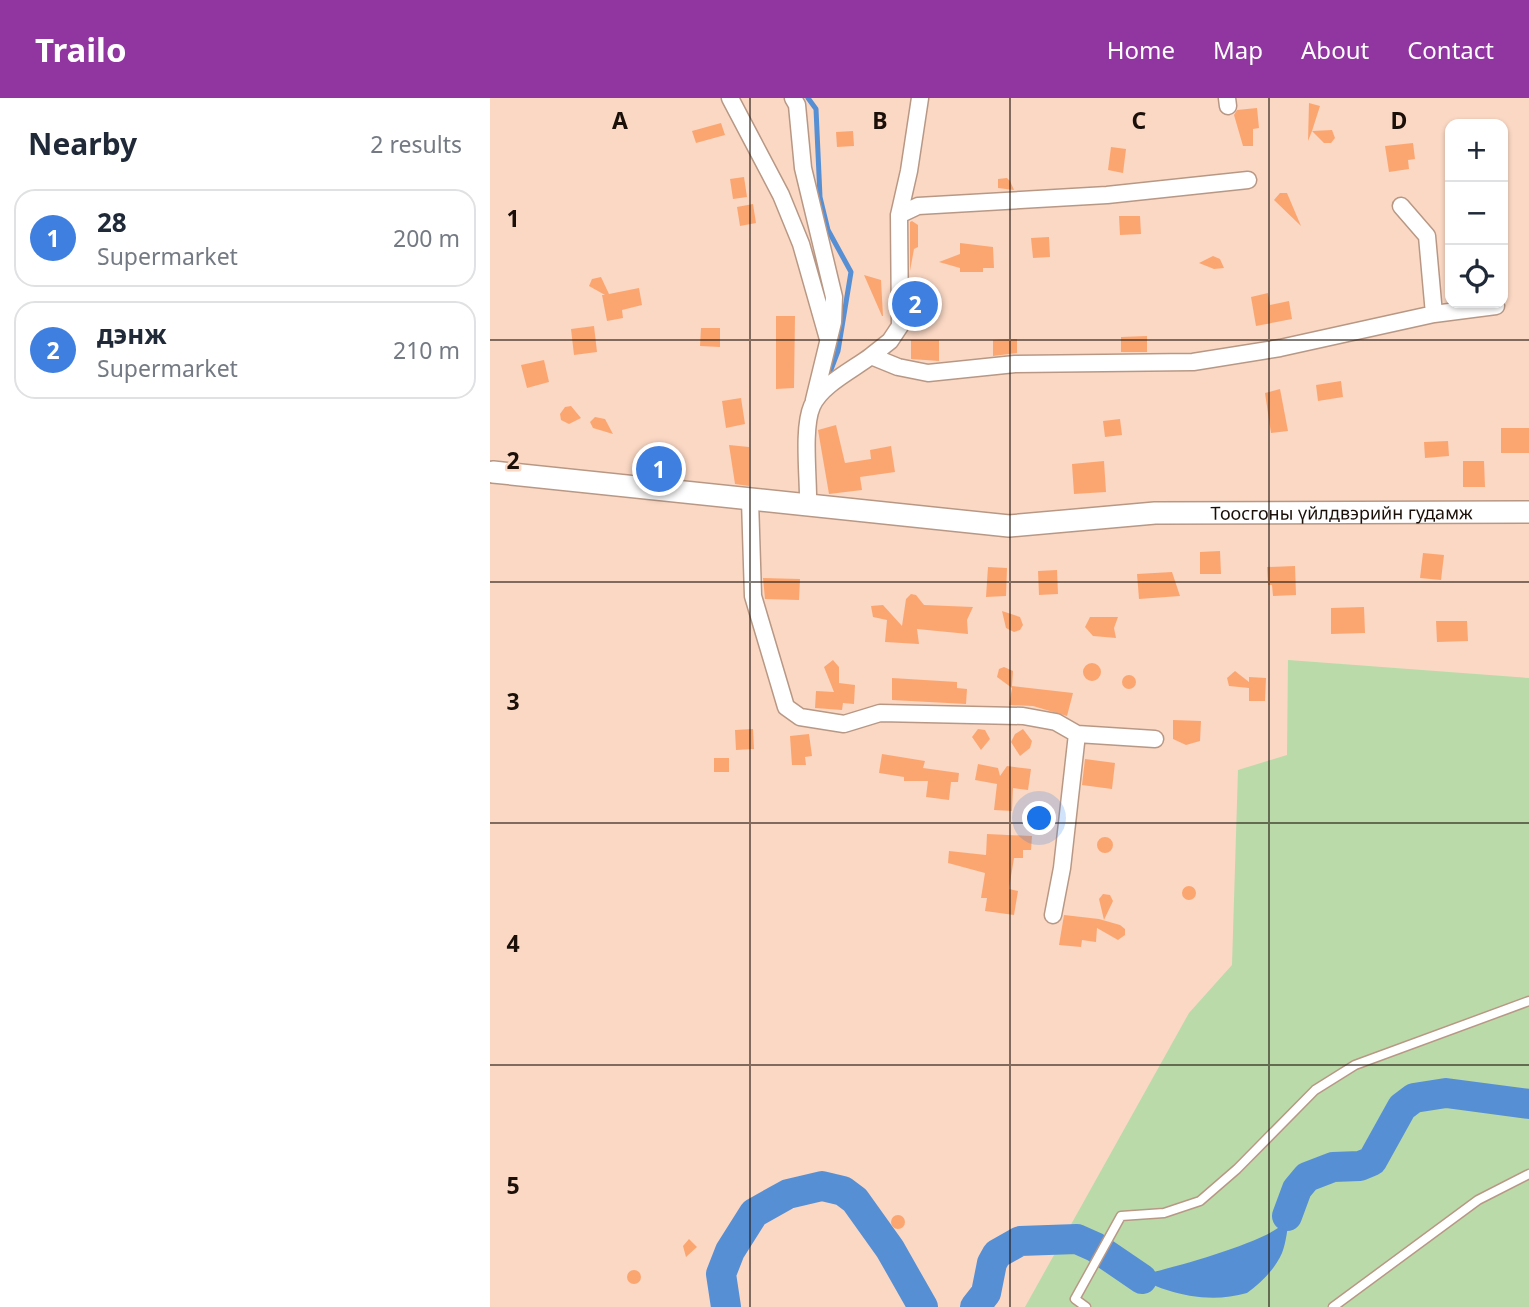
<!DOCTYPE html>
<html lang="en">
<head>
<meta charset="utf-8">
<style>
	:root { --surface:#fff; --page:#f2f2f3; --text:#1f2937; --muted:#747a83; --line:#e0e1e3; --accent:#9136a1 }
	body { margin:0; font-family:"Noto Sans",sans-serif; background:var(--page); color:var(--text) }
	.controls { position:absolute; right:21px; top:21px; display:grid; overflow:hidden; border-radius:14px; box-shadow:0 2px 5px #0004 }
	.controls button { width:63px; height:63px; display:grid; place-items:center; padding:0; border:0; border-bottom:2px solid var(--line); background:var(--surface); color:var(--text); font:35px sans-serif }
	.you { position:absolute; left:550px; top:721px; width:24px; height:24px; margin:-18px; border:5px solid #fff; border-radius:50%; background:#1a73e8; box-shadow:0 0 0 10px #1a73e833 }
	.badge { display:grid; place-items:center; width:46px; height:46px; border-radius:50%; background:var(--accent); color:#fff; font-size:23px; font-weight:700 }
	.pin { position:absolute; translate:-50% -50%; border:4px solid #fff; box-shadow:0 2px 7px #0006 }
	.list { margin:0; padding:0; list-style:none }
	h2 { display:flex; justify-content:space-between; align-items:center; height:91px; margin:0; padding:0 28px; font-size:30px }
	h2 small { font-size:23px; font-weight:400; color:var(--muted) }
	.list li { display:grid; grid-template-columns:46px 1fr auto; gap:21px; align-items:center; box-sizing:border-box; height:98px; margin:0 14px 14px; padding:0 14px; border:2px solid var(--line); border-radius:21px }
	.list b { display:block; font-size:26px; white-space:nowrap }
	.list p { margin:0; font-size:23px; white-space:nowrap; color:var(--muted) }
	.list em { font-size:23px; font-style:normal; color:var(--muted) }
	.icon { flex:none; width:38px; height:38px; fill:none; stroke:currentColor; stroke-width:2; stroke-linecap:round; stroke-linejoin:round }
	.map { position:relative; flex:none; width:1039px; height:1209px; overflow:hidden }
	header { display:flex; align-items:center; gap:42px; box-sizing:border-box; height:98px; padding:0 35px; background:var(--accent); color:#fff }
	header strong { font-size:33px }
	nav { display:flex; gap:38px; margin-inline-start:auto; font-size:24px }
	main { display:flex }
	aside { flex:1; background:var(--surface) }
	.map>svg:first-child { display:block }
</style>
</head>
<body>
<header>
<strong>Trailo</strong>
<nav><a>Home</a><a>Map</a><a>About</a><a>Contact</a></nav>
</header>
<main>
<aside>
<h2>Nearby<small>2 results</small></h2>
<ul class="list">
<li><span class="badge" style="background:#3f7fe0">1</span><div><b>28</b><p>Supermarket</p></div><em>200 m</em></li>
<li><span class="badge" style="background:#3f7fe0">2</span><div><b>дэнж</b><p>Supermarket</p></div><em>210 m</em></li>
</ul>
</aside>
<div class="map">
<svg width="1039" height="1209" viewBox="0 0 1039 1209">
	<rect width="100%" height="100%" fill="#fad8c4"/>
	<path fill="#badaa9" d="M 798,562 L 1039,580 L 1039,1209 L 535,1209 L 699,915 L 742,867 L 748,672 L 797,657 Z"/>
	<path fill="#578fd5" d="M 812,1081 L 815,1084 C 795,1102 801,1133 792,1155 C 785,1171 771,1185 757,1195 C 708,1209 656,1190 617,1160 L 619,1155 L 651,1177 C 682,1170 770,1146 792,1127 L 801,1095 Z"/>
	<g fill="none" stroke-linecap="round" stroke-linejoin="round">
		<path stroke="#578fd5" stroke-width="5" d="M 318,0 L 326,11 L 330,99 L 338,132 L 361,174 L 348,253 L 337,282"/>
		<path stroke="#578fd5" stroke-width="30" d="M 797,1118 L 807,1091 L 817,1079 L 843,1069 L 870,1068 L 882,1063 L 912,1009 L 924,1000 L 956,995 L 1039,1006
			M 236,1209 L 231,1176 L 240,1153 L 264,1115 L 298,1096 L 332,1088 L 353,1093 L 365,1102 L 400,1151 L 433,1209
			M 485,1209 L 496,1195 L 502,1165 L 507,1156 L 530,1143 L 587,1141 L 605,1149 L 652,1181"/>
	</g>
	<path fill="#fba671" d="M 819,5 L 830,8 L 822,33 L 842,32 L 845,40 L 841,45 L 834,45 L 822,33 L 818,43 Z
		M 767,10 L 769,30 L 763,31 L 763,48 L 753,48 L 744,17 L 747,12 Z
		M 231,25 L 235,37 L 206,45 L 202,33 Z
		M 363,33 L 364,48 L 347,49 L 346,34 Z
		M 923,45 L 925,61 L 918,62 L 919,71 L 899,74 L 895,48 Z
		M 621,49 L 636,51 L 633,75 L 618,72 Z
		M 254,79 L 257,99 L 243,101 L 240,81 Z
		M 517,80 L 520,83 L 524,92 L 508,90 L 508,81 Z
		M 790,95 L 797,95 L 811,128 L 784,102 Z
		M 263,106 L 266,125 L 250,128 L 247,109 Z
		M 629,118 L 650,118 L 651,136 L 630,137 Z
		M 422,123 L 428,127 L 428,149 L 424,151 L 420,173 L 420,124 Z
		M 559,139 L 560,159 L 543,160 L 541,140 Z
		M 470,145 L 503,149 L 504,170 L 493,170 L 493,174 L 470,174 L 470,170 L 449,164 L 470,156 Z
		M 723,158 L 730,161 L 734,170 L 724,171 L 709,165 Z
		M 374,177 L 391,182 L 393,218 L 392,218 Z
		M 111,179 L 119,196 L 149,190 L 152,207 L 132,212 L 133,220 L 117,223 L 112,197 L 115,197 L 99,188 L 102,181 Z
		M 778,195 L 780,207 L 799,203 L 802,221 L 766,228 L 761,199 Z
		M 286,218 L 305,218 L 304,290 L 286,291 Z
		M 104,228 L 107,254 L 84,257 L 81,231 Z
		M 211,230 L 230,230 L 230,249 L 210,248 Z
		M 657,238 L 657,254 L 631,254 L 631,239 Z
		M 527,241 L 527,255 L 503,258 L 503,242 Z
		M 421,242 L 449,242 L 449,263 L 421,261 Z
		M 54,262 L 59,284 L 37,290 L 31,267 Z
		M 851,283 L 853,299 L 828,303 L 826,287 Z
		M 790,291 L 798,333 L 781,335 L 775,295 Z
		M 251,300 L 255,326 L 236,330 L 232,303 Z
		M 81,308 L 91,320 L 79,326 L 71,322 L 70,316 L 75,309 Z
		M 105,319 L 115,321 L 123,336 L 103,330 L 100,324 Z
		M 630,321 L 632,337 L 615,339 L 613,323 Z
		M 346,327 L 355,365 L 381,361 L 380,352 L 401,348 L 405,374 L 370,379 L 372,392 L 339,396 L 328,332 Z
		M 1011,330 L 1039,330 L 1039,355 L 1011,355 Z
		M 958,343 L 959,358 L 935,360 L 934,344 Z
		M 239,347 L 259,349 L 259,388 L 245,386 Z
		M 149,356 L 190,358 L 190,374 L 149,373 Z
		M 614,363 L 616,394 L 584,396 L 582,366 Z
		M 973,363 L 994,363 L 995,389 L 973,389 Z
		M 730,453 L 731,476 L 710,476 L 710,454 Z
		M 933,455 L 954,457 L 951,482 L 930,480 Z
		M 805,468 L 806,497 L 783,498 L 782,487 L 778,487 L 777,469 Z
		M 498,469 L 517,470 L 516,498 L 496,499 Z
		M 567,472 L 568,496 L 549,497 L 548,473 Z
		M 682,474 L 690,498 L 649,501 L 647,476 Z
		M 273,480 L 310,481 L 309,502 L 275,501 Z
		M 421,496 L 426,497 L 434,507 L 483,509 L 477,522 L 478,536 L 427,531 L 429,546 L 395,544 L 397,522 L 383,519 L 381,508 L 393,507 L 412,528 L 416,501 Z
		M 874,509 L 875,535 L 841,536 L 841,510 Z
		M 512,513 L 530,519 L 533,527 L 530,532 L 524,534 L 516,530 Z
		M 600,519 L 628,519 L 624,530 L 626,540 L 603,538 L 595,529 Z
		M 946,523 L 977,523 L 978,543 L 947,544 Z
		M 343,562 L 349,569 L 349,585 L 365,587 L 364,606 L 353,605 L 352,612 L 325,610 L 326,593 L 344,594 L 334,569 Z
		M593 574a9 9 0 1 1 18 0a9 9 0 1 1-18 0Z
		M 514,569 L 523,573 L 522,588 L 583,595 L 577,618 L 543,608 L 519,607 L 522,590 L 507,579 L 509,571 Z
		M 745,573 L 759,584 L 759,579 L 776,580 L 775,603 L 759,603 L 759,590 L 739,588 L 737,580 Z
		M632 584a7 7 0 1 1 14 0a7 7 0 1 1-14 0Z
		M 402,580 L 467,584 L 467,590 L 477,591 L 476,606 L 402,602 Z
		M 683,622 L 711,623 L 710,643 L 696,647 L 683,641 Z
		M 263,631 L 264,651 L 246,652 L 245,632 Z
		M 488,631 L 495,632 L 500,641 L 491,652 L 482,639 Z
		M 533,631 L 542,643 L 540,650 L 530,658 L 521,644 L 525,636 Z
		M 319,636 L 322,658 L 315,659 L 316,667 L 302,667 L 300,638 Z
		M 392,656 L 435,663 L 433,670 L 469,675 L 468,684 L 461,684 L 459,702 L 436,699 L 438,683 L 414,683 L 414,679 L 389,675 Z
		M 224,660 L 239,660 L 239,674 L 224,674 Z
		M 595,661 L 625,665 L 622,691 L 592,687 Z
		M 488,666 L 508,670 L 510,678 L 517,668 L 541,671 L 538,692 L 523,690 L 522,713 L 504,712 L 507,686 L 485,682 Z
		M 497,736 L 542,738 L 541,752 L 533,752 L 533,760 L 524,760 L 519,791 L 528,793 L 524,817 L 495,813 L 497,800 L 491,800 L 495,775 L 458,765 L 459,753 L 496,757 Z
		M607 747a8 8 0 1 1 16 0a8 8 0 1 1-16 0Z
		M692 795a7 7 0 1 1 14 0a7 7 0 1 1-14 0Z
		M 613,796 L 620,797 L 623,803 L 614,822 L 609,801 Z
		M 574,817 L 609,821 L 630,827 L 635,831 L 635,837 L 628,842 L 607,830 L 606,844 L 592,842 L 591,849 L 569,847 Z
		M401 1124a7 7 0 1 1 14 0a7 7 0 1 1-14 0Z
		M 199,1141 L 207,1149 L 196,1159 L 193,1148 Z
		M137 1179a7 7 0 1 1 14 0a7 7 0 1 1-14 0Z"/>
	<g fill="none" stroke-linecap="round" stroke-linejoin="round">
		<defs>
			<path id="service" d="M 596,1209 L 585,1201 L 631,1118 L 674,1115 L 710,1103 L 747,1071 L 825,992 L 865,967 L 1039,903
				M 843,1209 L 988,1102 L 1039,1076"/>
			<path id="minor" d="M 240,0 L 291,97 L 311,146 L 338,241
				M 303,0 L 307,7 L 313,70 L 344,199 L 343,224 L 324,302
				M 737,0 L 738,8
				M 911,108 L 937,138 L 944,216
				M 409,117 L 428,108 L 617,97 L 758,82
				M 381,258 L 400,243 L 410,228 L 409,117 L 419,73 L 430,0
				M 260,402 L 263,498 L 296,609 L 310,619 L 354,626 L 390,615 L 533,618 L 566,624 L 587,636 L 665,641
				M 318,408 C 319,382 312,331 322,308 C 331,287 364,271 381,258 L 408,269 L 438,275 L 525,266 L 703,264 L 790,250 L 944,216 L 1006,208
				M 563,817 L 572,770 L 587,636"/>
			<g id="secondary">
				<path id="s1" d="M 3,374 L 519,428 L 665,415 L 1039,414"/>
			</g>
		</defs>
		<use href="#service" stroke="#b89885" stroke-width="11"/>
		<use href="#minor" stroke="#b89885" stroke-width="19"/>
		<use href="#secondary" stroke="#b89885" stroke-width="24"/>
		<use href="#service" stroke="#fff" stroke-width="8"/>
		<use href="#minor" stroke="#fff" stroke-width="16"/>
		<use href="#secondary" stroke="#fff" stroke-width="21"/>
	</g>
	<path fill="none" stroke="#1b1009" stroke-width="2" stroke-opacity="0.55" d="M 260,0 L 260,1209M 520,0 L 520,1209M 779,0 L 779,1209M 0,242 L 1039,242M 0,484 L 1039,484M 0,725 L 1039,725M 0,967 L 1039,967"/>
	<g text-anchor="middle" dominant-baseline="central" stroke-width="5" stroke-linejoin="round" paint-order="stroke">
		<g font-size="18" fill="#1b1009" stroke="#fad8c4">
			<text stroke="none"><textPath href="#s1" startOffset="852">Тоосгоны үйлдвэрийн гудамж</textPath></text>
		</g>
	</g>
	<g font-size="23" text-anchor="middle" font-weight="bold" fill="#1b1009" stroke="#fad8c4" stroke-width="5" stroke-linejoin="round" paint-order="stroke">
		<text x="130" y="31">A</text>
		<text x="390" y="31">B</text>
		<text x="649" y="31">C</text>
		<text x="909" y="31">D</text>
		<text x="23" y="129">1</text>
		<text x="23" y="371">2</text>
		<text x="23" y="612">3</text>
		<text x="23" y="854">4</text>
		<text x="23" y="1096">5</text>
	</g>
</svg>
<div class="controls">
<button>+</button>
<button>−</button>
<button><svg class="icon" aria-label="locate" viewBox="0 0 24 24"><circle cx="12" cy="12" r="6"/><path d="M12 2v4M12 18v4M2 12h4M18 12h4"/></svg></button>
</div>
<div class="you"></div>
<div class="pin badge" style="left:169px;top:371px;background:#3f7fe0">1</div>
<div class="pin badge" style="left:425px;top:206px;background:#3f7fe0">2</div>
</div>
</main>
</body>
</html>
